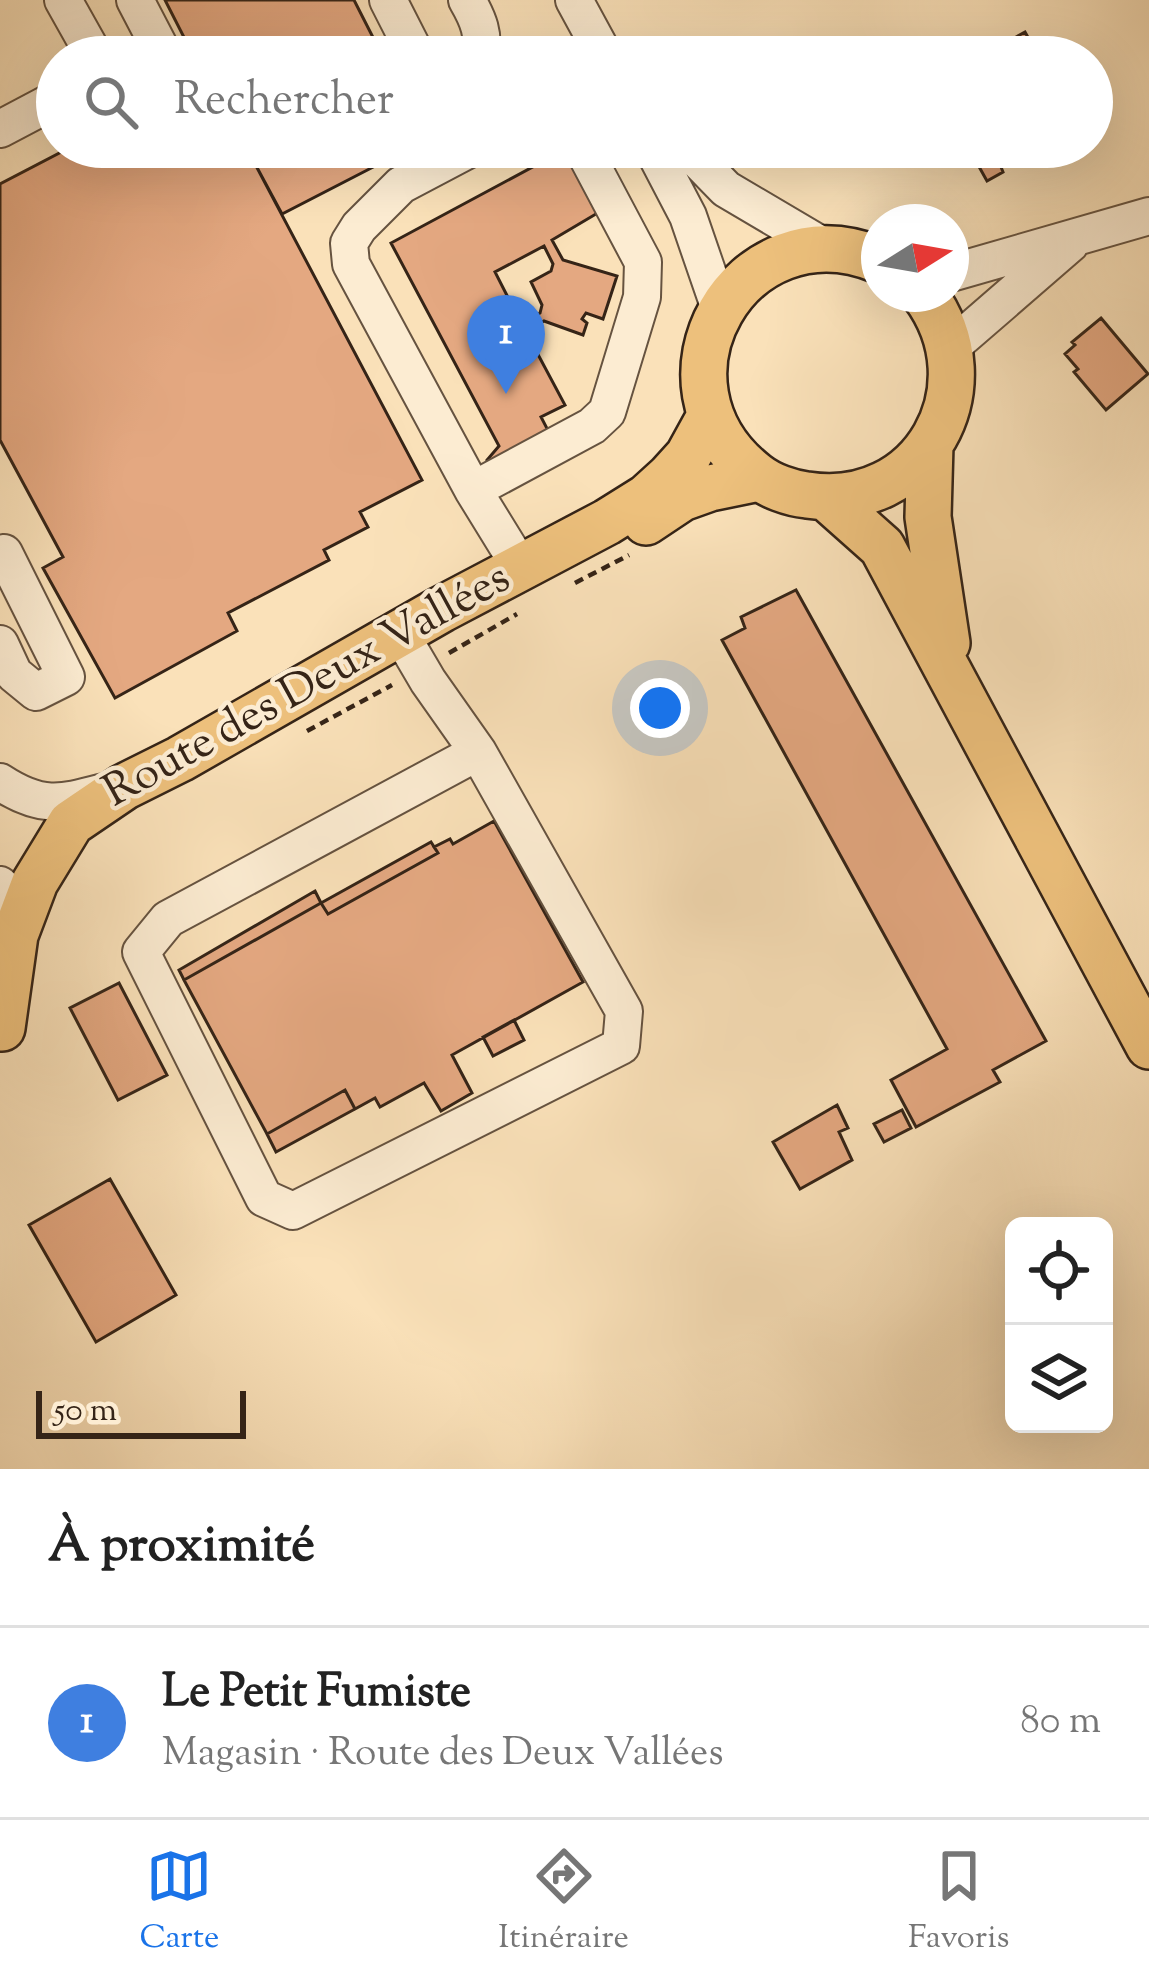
<!DOCTYPE html>
<html lang="fr">
<head>
<meta charset="utf-8">
<style>
	:root { --surface:#fff; --page:#f6f6f6; --text:#222; --muted:#767676; --line:#e0e0e0; --accent:#1a73e8 }
	body { margin:0; font-family:"Sorts Mill Goudy",serif; background:var(--page); color:var(--text) }
	.controls { position:absolute; right:36px; bottom:36px; display:grid; overflow:hidden; border-radius:18px; box-shadow:0 12px 48px #0002 }
	.controls button { width:108px; height:108px; display:grid; place-items:center; padding:0; border:0; border-bottom:3px solid var(--line); background:var(--surface); color:var(--text); font:60px sans-serif }
	.compass { position:absolute; left:861px; top:204px; width:108px; height:108px; border-radius:50%; background:var(--surface); box-shadow:0 12px 48px #0002; rotate:79deg }
	.scale { position:absolute; left:36px; bottom:30px; width:210px; box-sizing:border-box; padding-left:12px; border:6px solid #352417; border-top:0; font-size:33px; line-height:42px; white-space:nowrap; color:#352417; -webkit-text-stroke:9px #fcecd2; paint-order:stroke }
	.you { position:absolute; left:660px; top:708px; width:42px; height:42px; margin:-30px; border:9px solid #fff; border-radius:50%; background:#1a73e8; box-shadow:0 0 0 18px #1a73e833 }
	.badge { display:grid; place-items:center; width:78px; height:78px; border-radius:50%; background:var(--accent); color:#fff; font-size:39px; font-weight:700 }
	.pin { position:absolute; translate:-50% -99px; filter:drop-shadow(0 3px 6px #0008) }
	.pin::after { content:''; position:absolute; top:63px; width:42px; height:36px; background:inherit; clip-path:polygon(0 0,100% 0,50% 100%) }
	.list { margin:0; padding:0; list-style:none }
	h2 { display:flex; justify-content:space-between; align-items:center; height:156px; margin:0; padding:0 48px; font-size:51px }
	h2 small { font-size:39px; font-weight:400; color:var(--muted) }
	.list li { display:grid; grid-template-columns:78px 1fr auto; gap:36px; align-items:center; box-sizing:border-box; height:192px; padding:0 48px; border-top:3px solid var(--line) }
	.list b { display:block; font-size:45px; white-space:nowrap }
	.list p { margin:0; font-size:39px; white-space:nowrap; color:var(--muted) }
	.list em { font-size:39px; font-style:normal; color:var(--muted) }
	.icon { flex:none; width:66px; height:66px; fill:none; stroke:currentColor; stroke-width:2; stroke-linecap:round; stroke-linejoin:round }
	.map { position:relative; flex:none; width:1149px; height:1469px; overflow:hidden }
	.search { position:absolute; background:var(--surface); box-shadow:0 12px 48px #0002; left:36px; right:36px; top:36px; height:132px; display:flex; align-items:center; gap:30px; box-sizing:border-box; padding:0 42px; border-radius:66px; color:var(--muted); font-size:45px }
	.sheet { height:348px; background:var(--surface) }
	nav { display:flex; justify-content:space-around; align-items:center; box-sizing:border-box; height:168px; border-top:3px solid var(--line); background:var(--surface); font-size:33px; color:var(--muted) }
	nav a { display:grid; justify-items:center; gap:6px }
	nav .on { color:var(--accent) }
	.map>svg:first-child { display:block }
</style>
</head>
<body>
<div class="map">
<svg width="1149" height="1469" viewBox="0 0 1149 1469">
	<rect width="100%" height="100%" fill="#fae1b9"/>
	<filter id="stains"><feTurbulence type="fractalNoise" baseFrequency=".00167" numOctaves="4"/><feColorMatrix values="0 0 0 0 .2 0 0 0 0 .09 0 0 0 0 .02 0 0 0 .5 -.17"/></filter>
	<radialGradient id="worn" r=".72"><stop offset=".6" stop-color="#630" stop-opacity="0"/><stop offset="1" stop-color="#630" stop-opacity=".3"/></radialGradient>
	<path fill="#e4a881" stroke="#352417" stroke-width="3" fill-rule="evenodd" d="M 165,0 L 354,0 L 383,57 L 194,57 Z
		M 1025,32 L 1039,57 L 980,57 Z
		M 71,147 L 161,147 L 168,162 L 198,147 L 246,147 L 422,480 L 360,512 L 368,527 L 324,550 L 329,560 L 228,613 L 237,631 L 115,698 L 43,568 L 63,557 L 0,440 L 0,184 Z
		M 246,147 L 412,147 L 282,214 Z
		M 968,147 L 1047,147 L 1018,163 L 1016,159 L 1001,167 L 1003,172 L 987,181 Z
		M 568,148 L 601,211 L 552,240 L 563,260 L 617,276 L 603,319 L 586,313 L 582,319 L 587,323 L 583,335 L 544,321 L 526,332 L 565,405 L 541,417 L 552,438 L 491,466 L 487,460 L 499,446 L 391,243 ZM 544,246 L 553,264 L 551,271 L 531,282 L 542,305 L 540,313 L 521,323 L 495,272 Z
		M 1101,318 L 1148,374 L 1106,410 L 1074,372 L 1078,369 L 1065,354 L 1075,345 L 1072,342 Z
		M 796,590 L 1046,1041 L 993,1070 L 1000,1082 L 916,1127 L 891,1080 L 947,1049 L 722,640 L 745,628 L 741,617 Z
		M 494,821 L 583,982 L 452,1055 L 472,1093 L 441,1111 L 424,1083 L 380,1107 L 375,1098 L 355,1109 L 345,1090 L 267,1134 L 184,980 L 321,903 L 328,914 L 438,853 L 434,847 L 450,839 L 453,844 Z
		M 431,842 L 438,853 L 328,914 L 321,903 Z
		M 315,891 L 321,903 L 184,980 L 179,970 Z
		M 119,983 L 167,1075 L 118,1100 L 70,1008 Z
		M 514,1020 L 524,1040 L 493,1056 L 483,1037 Z
		M 345,1090 L 355,1109 L 276,1152 L 267,1134 Z
		M 837,1105 L 848,1128 L 839,1132 L 852,1160 L 800,1189 L 773,1142 Z
		M 902,1110 L 911,1128 L 884,1142 L 874,1124 Z
		M 110,1179 L 176,1295 L 96,1342 L 29,1225 Z"/>
	<g fill="none" stroke-linecap="round" stroke-linejoin="round">
		<defs>
			<path id="minor" d="M 63,0 L 95,57
				M 135,0 L 159,46
				M 388,0 L 417,57
				M 467,0 C 478,19 485,35 480,57
				M 574,0 L 605,57
				M 0,129 L 57,99
				M 473,147 L 401,185 L 359,227 L 349,243 L 351,264 L 473,490 L 521,568
				M 652,147 L 688,216 L 720,309
				M 685,147 L 726,189 L 826,248
				M 951,273 L 1149,216
				M 950,348 L 1070,244
				M 473,490 L 592,426 L 607,412 L 642,297 L 643,262 L 582,147
				M 0,644 L 14,674 L 36,692 L 66,677 L 4,553
				M 411,652 L 428,681 L 478,752 L 624,1011 L 621,1046 L 293,1211 L 264,1198 L 141,952 L 168,919 L 478,752
				M 0,782 C 43,810 62,803 108,791
				M 0,885 L 15,935"/>
			<path id="major" d="M 879,260 C 740,203 637,383 756,475 C 770,486 790,493 807,495 C 923,513 993,387 924,294
				M 930,445 L 928,517 L 947,643
				M 828,499 L 882,547 L 1149,1046
				M 646,522 L 682,498 L 710,488 L 759,478
				M 2,1028 L 15,935 L 35,882 L 71,823 L 124,787 L 180,759 L 442,609 L 607,522 L 647,497 L 669,477 L 688,456 L 710,416"/>
		</defs>
		<use href="#minor" stroke="#665340" stroke-width="40"/>
		<use href="#major" stroke="#352417" stroke-width="50"/>
		<path stroke="#352417" stroke-width="4.5" stroke-dasharray="9 6" stroke-linecap="butt" d="M 575,583 L 629,555
			M 449,653 L 517,614
			M 307,731 L 392,685"/>
		<use href="#minor" stroke="#fcecd2" stroke-width="36"/>
		<use href="#major" stroke="#edc07c" stroke-width="45"/>
	</g>
	<g text-anchor="middle" dominant-baseline="central" stroke-width="9" stroke-linejoin="round" paint-order="stroke">
		<g font-size="45" fill="#352417" stroke="#fcecd2">
			<text transform="translate(308 687) rotate(-29)">Route des Deux Vallées</text>
		</g>
	</g>
	<rect width="100%" height="100%" filter="url(#stains)"/>
	<rect width="100%" height="100%" fill="url(#worn)"/>
</svg>
<div class="controls">
<button><svg class="icon" aria-label="locate" viewBox="0 0 24 24"><circle cx="12" cy="12" r="6"/><path d="M12 2v4M12 18v4M2 12h4M18 12h4"/></svg></button>
<button><svg class="icon" aria-label="layers" viewBox="0 0 24 24"><path d="M12 4l9 5-9 5-9-5zM3 14l9 5 9-5"/></svg></button>
</div>
<svg class="compass" viewBox="-18 -18 36 36"><path d="M0-13l5 13h-10z" fill="#e53935"/><path d="M0 13l5-13h-10z" fill="#767676"/></svg>
<div class="scale">50 m</div>
<div class="you"></div>
<div class="pin badge" style="left:506px;top:394px;background:#3f7fe0">1</div>
<div class="search"><svg class="icon" aria-label="search" viewBox="0 0 24 24"><circle cx="10" cy="10" r="6"/><path d="M15 15l6 6"/></svg>Rechercher</div>
</div>
<section class="sheet">
<h2>À proximité<small></small></h2>
<ul class="list">
<li><span class="badge" style="background:#3f7fe0">1</span><div><b>Le Petit Fumiste</b><p>Magasin · Route des Deux Vallées</p></div><em>80 m</em></li>
</ul>
</section>
<nav>
<a class="on"><svg class="icon" aria-label="map" viewBox="0 0 24 24"><path d="M3 6l6-2 6 2 6-2v14l-6 2-6-2-6 2zM9 4v14M15 6v14"/></svg>Carte</a>
<a><svg class="icon" aria-label="directions" viewBox="0 0 24 24"><path d="M12 3l9 9-9 9-9-9zM9 14v-3h6M13 9l2 2-2 2"/></svg>Itinéraire</a>
<a><svg class="icon" aria-label="saved" viewBox="0 0 24 24"><path d="M7 4h10v16l-5-4-5 4z"/></svg>Favoris</a>
</nav>
</body>
</html>
